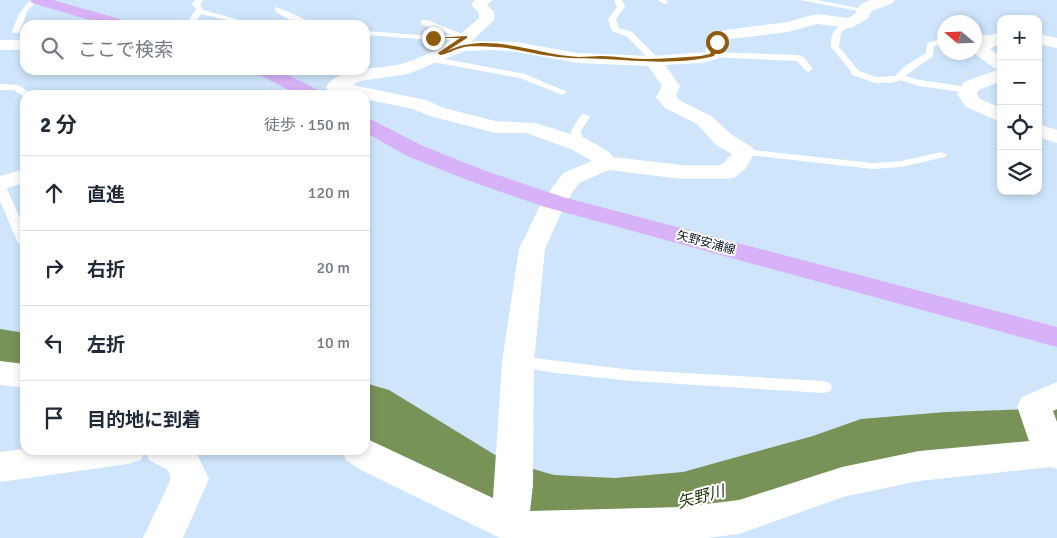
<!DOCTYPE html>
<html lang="ja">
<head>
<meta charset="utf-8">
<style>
	:root { --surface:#fff; --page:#f6f6f7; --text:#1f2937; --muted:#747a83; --line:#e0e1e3 }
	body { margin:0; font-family:Signika,"Noto Sans JP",sans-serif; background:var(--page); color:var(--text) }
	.controls { position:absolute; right:15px; top:15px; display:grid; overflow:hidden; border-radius:10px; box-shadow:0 2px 8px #0003 }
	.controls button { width:45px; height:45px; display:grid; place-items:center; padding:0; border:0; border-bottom:1px solid var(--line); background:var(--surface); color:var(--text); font:25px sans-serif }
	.compass { position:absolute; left:937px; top:15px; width:45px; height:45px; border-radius:50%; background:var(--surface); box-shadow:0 2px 8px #0003; rotate:289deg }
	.stop { position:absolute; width:15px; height:15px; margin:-11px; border:4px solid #905a0f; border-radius:50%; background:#fff }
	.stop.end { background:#905a0f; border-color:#fff; box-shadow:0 1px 5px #0008 }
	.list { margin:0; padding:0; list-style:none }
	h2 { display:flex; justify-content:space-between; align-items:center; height:65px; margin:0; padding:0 20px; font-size:21px }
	h2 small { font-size:16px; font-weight:400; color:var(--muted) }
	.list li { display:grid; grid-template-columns:32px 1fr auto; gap:15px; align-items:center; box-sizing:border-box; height:75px; padding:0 20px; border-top:1px solid var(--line) }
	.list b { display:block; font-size:19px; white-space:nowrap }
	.list em { font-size:16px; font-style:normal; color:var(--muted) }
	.icon { flex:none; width:28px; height:28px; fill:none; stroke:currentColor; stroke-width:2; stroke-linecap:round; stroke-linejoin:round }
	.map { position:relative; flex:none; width:1057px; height:538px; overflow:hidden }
	.search { position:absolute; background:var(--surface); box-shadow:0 2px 8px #0003; left:20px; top:20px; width:350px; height:55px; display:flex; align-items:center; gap:12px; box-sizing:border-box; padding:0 18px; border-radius:15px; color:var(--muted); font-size:19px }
	.panel { position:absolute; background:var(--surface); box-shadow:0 2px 8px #0003; left:20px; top:90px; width:350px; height:365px; border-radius:15px }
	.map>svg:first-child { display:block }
</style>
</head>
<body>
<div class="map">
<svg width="1057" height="538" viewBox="0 0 1057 538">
	<rect width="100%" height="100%" fill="#cee5fb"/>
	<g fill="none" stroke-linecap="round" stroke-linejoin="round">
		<path fill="#799257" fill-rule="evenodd" d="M 1057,399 L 1057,431 L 1053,430 L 1051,427 L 1047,405 L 1048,402 Z"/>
		<path fill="#799257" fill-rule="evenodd" d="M 0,329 L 25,333 L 25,375 L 0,371 Z
			M 365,383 L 389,390 L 505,461 L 554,475 L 615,478 L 683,472 L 813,436 L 861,419 L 946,412 L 1057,408 L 1057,462 L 946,466 L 868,474 L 683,536 L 665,538 L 550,538 L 458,508 L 365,442 Z"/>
		<path fill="#fff" fill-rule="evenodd" d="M 30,0 L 38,0 L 28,10 L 19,33 L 13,33 L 12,31 L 19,14 Z
			M 195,0 L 203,0 L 200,4 L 203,10 L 247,22 L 243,24 L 201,14 L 194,25 L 186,25 L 196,9 L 192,4 Z
			M 614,0 L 622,0 L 625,7 L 616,19 L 619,28 L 632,32 L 659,59 L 659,63 L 653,63 L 626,36 L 612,31 L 608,19 L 617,7 Z
			M 658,0 L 666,0 L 668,2 L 664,4 Z
			M 800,0 L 817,0 L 868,10 L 864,12 Z
			M 275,7 C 278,7 312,22 316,25 C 300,25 288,20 275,11 Z
			M 421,20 L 427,20 L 470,37 L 466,39 L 433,40 L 365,35 L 365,31 L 433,36 L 452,35 L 421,24 Z
			M 851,21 L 855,23 L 841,32 L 839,47 L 859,71 L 876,77 L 895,76 L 905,66 L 926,53 L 927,43 L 944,38 L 944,43 L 934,46 L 933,56 L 905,76 L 920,80 L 967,87 L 972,90 L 967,93 L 919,86 L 901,80 L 892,83 L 875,83 L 852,75 L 850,70 L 831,47 C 830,32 837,24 851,21 Z
			M 974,34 L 998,36 L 1001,36 L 1001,40 L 974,39 Z
			M 712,52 L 797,55 L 804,57 L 813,69 L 809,72 L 806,71 L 797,61 L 709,57 L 708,55 Z
			M 430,56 L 525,74 L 567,92 L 562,95 L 520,78 L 427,61 L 427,57 Z
			M 0,84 L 18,85 L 34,95 L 25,95 L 25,97 L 13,90 L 0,90 Z
			M 585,114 L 590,117 L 581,131 L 584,144 L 579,147 L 574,144 L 571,131 L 581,115 Z
			M 744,149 L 873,163 L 901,161 L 941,152 L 947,155 L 945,157 L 901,167 L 873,169 L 740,154 L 739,152 Z
			M 0,183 L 6,187 L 25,229 L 25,247 L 18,243 L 0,201 Z
			M 518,356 L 632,370 L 824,381 L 830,383 L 832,387 L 830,391 L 824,393 L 632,381 L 556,373 L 512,366 L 510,362 L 512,358 Z"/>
		<path fill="#fff" fill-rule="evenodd" d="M 475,0 L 492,0 L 487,5 L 494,12 L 495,19 L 472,41 L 516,42 L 578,53 L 653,56 L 705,52 C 709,41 714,33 725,30 L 787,22 L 817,14 L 848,18 L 855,14 L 860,5 L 869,0 L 895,0 L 893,3 L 872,11 L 867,19 L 851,28 L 817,24 L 788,32 L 730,39 L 725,44 L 718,59 L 701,63 L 665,65 L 680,86 L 676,96 L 679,100 L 711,116 L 732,135 L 752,147 L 755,152 L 746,168 L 735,177 L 727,179 L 682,179 L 609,170 L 579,183 L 566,202 L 545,249 L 534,362 L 533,485 L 530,511 L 682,507 L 739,500 L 842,467 L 919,451 L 1029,441 L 1017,406 L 1022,397 L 1057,382 L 1057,409 L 1053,411 L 1057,422 L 1057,469 L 1051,467 L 919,481 L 843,497 L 739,534 L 707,538 L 500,538 L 359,469 L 346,460 L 341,450 L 365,450 L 365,438 L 493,498 L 502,362 L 519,249 L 542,202 L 563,173 L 592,161 L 571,149 L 526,133 L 495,133 L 430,116 L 413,109 L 365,99 L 365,95 L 346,95 L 328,91 L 326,87 C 341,64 383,71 408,62 C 434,53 458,37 479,18 L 479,13 L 471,5 ZM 493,50 L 516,52 L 578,63 L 648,66 L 662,86 L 656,97 L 665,108 L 697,124 L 716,145 L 732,154 L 721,165 L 682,165 L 613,157 L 609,152 L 587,139 L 535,123 L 495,121 L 444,108 L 426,100 L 352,85 L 360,81 L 408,74 L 464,51 Z
			M 1001,31 L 1001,43 L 990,49 L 1001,57 L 1001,81 L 979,90 L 977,94 L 980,99 L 1001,108 L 1001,122 L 966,107 L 957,94 L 964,82 L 997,70 L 975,54 L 974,43 Z
			M 1038,34 L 1057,38 L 1057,48 L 1038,44 Z
			M 0,40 L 25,40 L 25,50 L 0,50 Z
			M 1038,124 L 1057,130 L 1057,143 L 1038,137 Z
			M 25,169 L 25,183 L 0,190 L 0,176 Z
			M 0,361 L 25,364 L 25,388 L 0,385 Z
			M 25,449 L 195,450 L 209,479 L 183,538 L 143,538 L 171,479 L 168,470 L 149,460 L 145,452 L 141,460 L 128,464 L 0,482 L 0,452 Z"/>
		<path fill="#d8b2f8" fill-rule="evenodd" d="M 30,0 L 53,0 L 130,22 L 132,25 L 107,25 L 32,3 Z
			M 255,70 L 278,70 L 320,91 L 323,95 L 298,95 L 258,74 Z
			M 365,118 L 372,120 L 423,146 L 483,170 L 563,197 L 1057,327 L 1057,347 L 545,207 L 467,180 L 407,156 L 365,132 Z"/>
	</g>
	<path fill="#905a0f" d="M 467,36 L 467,38 L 447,51 C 489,31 536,55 579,57 C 586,57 594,56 602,56 C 616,56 630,59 644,59 C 663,59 682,57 701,56 L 710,54 L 716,41 L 720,42 L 714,56 C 678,65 640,61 604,59 C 586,58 569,59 551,56 C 532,54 515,48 495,47 C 485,47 470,45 461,48 C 453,50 448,54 440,55 L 438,53 L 460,38 L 431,38 Z"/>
	<g text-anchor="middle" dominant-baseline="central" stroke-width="4" stroke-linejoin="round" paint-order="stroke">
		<g font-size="12" fill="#0a1724" stroke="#fff">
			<text transform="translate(706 243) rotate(15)">矢野安浦線</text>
		</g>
		<g font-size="16" font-style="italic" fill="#253608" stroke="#fff">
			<text transform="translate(701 497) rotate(-15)">矢野川</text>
		</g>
	</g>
</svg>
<div class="controls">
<button>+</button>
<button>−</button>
<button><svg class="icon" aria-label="locate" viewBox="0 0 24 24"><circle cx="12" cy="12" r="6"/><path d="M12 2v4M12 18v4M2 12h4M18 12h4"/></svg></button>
<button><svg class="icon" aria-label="layers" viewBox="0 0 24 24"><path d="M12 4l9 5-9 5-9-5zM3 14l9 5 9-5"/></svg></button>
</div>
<svg class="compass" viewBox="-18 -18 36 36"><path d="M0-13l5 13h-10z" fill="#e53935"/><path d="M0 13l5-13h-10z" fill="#747a83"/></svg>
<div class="stop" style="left:717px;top:42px"></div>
<div class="stop end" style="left:433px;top:38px"></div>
<div class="search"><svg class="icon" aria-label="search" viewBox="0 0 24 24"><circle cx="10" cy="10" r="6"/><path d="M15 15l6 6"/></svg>ここで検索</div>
<section class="panel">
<h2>2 分<small>徒歩 · 150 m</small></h2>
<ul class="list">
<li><svg class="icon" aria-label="ahead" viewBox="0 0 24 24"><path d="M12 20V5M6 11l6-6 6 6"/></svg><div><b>直進</b></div><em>120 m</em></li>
<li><svg class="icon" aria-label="right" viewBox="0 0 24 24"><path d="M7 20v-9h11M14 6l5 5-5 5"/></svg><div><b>右折</b></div><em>20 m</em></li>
<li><svg class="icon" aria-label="left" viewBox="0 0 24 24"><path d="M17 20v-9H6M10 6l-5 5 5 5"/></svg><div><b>左折</b></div><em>10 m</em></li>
<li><svg class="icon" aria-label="arrive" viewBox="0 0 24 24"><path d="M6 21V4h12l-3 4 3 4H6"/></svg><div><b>目的地に到着</b></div></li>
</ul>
</section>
</div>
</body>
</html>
